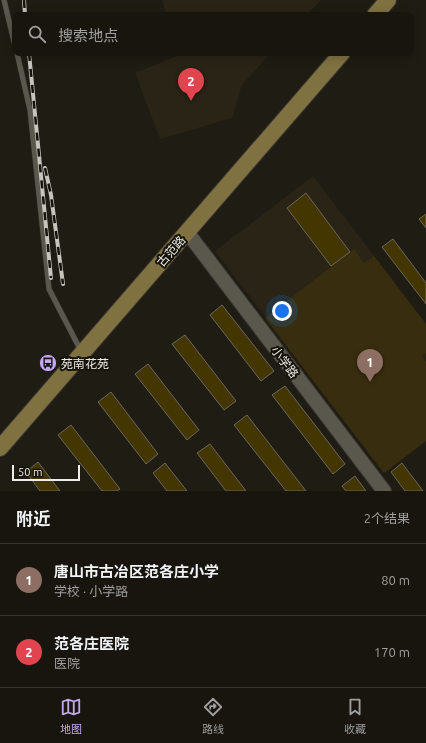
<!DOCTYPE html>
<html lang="zh">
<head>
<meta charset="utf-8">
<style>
	:root { --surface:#17150e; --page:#201e17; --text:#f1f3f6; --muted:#9e9f9e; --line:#36342e; --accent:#c4a7f1 }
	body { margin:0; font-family:Ubuntu,"Noto Sans SC",sans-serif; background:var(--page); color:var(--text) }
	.scale { position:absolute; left:12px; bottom:10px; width:68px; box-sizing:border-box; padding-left:4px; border:2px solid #efede7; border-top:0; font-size:11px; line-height:14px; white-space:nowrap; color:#efede7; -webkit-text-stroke:3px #15130a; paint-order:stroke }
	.you { position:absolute; left:282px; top:311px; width:14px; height:14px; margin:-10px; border:3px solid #fff; border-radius:50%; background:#1a73e8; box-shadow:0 0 0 6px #1a73e833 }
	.badge { display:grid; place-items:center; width:26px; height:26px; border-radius:50%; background:var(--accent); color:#fff; font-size:13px; font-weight:700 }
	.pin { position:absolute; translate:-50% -33px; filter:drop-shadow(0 1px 2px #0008) }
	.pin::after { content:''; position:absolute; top:21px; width:14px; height:12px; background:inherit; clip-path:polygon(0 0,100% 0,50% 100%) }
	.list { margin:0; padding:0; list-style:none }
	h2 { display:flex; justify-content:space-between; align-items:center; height:52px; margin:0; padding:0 16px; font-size:17px }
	h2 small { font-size:13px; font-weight:400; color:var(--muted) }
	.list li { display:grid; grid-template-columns:26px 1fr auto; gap:12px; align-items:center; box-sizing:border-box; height:72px; padding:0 16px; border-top:1px solid var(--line) }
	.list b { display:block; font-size:15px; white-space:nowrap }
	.list p { margin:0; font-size:13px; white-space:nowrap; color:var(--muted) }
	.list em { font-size:13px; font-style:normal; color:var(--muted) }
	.icon { flex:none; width:22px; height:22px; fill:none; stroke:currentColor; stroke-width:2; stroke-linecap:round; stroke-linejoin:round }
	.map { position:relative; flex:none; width:426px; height:491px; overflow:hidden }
	.search { position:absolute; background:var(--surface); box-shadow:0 2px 10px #0003; left:12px; right:12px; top:12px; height:44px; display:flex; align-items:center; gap:10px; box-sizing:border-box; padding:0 14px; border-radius:8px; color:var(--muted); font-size:15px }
	.sheet { height:196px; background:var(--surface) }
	nav { display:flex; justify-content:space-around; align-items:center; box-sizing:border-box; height:56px; border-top:1px solid var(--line); background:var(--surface); font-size:11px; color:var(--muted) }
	nav a { display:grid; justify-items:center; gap:2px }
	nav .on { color:var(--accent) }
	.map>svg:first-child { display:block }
</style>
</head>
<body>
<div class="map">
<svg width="426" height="491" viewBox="0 0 426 491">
	<rect width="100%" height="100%" fill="#1f1c13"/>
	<path fill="#292415" d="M 162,0 L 321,0 L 307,15 L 166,15 Z
		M 176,53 L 271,53 L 242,85 L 232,118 L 160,139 L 135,73 L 177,56 Z
		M 313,176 L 426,324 L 426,441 L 384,473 L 215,251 Z"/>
	<path fill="#382e0f" d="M 354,249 L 364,263 L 374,256 L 426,324 L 426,353 L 422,356 L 426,362 L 426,441 L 384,473 L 265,318 Z"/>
	<path fill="#443601" stroke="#6b675d" d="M 306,193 L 350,252 L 331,266 L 287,208 Z
		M 426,214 L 426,228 L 419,219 Z
		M 393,239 L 426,283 L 426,304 L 382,247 Z
		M 222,305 L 274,371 L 261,381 L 210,315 Z
		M 185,335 L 236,401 L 224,410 L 172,344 Z
		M 148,364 L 199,430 L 187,440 L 135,374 Z
		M 285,386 L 345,464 L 333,474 L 272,395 Z
		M 111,392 L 158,454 L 146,464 L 98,402 Z
		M 247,415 L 306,491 L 286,491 L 234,425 Z
		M 71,425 L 120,489 L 117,491 L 102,491 L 58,435 Z
		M 210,444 L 246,491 L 226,491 L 197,453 Z
		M 38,462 L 60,491 L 40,491 L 26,472 Z
		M 165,463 L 187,491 L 167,491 L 153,473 Z
		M 402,463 L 423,491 L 405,491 L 391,472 Z
		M 355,476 L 366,491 L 346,491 L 342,486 Z"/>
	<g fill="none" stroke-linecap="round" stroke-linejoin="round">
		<defs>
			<path id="lane" d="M 4,0 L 15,46
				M 17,53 L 30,110 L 49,289 L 81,351"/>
			<path id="secondary" d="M 187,232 L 384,491"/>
			<path id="primary" d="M 375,15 L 388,0
				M 0,448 L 342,53"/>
		</defs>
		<use href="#lane" stroke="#373430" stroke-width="6"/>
		<use href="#secondary" stroke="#373430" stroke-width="16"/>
		<use href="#primary" stroke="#373430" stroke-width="18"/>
		<use href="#lane" stroke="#5a574d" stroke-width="5"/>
		<use href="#secondary" stroke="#5a574d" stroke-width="14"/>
		<use href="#primary" stroke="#807141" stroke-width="16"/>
		<defs>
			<path id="rail" d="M 24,0 L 25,15
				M 29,53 L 51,278
				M 45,168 L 51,195 L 63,284"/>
		</defs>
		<use href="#rail" stroke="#c6c4bd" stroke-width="4"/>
		<use href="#rail" stroke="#15130a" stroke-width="2.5" stroke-dasharray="8" stroke-linecap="butt"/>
	</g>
	<defs>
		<symbol id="bus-disc" viewBox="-11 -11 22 22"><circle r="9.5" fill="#c4a7f1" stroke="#15130a"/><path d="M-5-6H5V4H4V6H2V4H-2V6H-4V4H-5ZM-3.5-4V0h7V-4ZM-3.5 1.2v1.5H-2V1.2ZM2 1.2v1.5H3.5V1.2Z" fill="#111"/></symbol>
	</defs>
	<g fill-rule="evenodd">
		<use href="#bus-disc" x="38" y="353" width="20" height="20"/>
	</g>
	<g text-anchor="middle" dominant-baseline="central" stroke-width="4" stroke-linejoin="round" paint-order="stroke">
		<g font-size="12" fill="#efede7" stroke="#15130a">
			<text transform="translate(171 251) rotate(-49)">古范路</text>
			<text transform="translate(285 362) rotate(53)">小学路</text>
		</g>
		<g font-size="12" fill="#efede7" stroke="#15130a" text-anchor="start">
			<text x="61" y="363">苑南花苑</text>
		</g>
	</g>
</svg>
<div class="scale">50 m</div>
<div class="you"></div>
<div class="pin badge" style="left:370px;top:382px;background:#8d6e63">1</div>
<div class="pin badge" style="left:191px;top:101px;background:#e0444e">2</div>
<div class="search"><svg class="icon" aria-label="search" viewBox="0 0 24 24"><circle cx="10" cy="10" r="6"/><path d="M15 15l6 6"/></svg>搜索地点</div>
</div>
<section class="sheet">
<h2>附近<small>2个结果</small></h2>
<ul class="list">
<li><span class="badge" style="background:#8d6e63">1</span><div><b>唐山市古冶区范各庄小学</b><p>学校 · 小学路</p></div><em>80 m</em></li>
<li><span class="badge" style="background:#e0444e">2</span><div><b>范各庄医院</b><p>医院</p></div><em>170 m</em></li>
</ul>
</section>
<nav>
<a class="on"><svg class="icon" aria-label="map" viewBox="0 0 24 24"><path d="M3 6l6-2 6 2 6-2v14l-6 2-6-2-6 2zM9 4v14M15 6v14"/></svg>地图</a>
<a><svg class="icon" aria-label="directions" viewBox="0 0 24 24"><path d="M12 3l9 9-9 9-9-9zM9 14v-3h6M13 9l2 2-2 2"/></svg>路线</a>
<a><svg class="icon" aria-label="saved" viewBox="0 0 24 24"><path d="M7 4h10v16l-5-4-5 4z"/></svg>收藏</a>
</nav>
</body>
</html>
